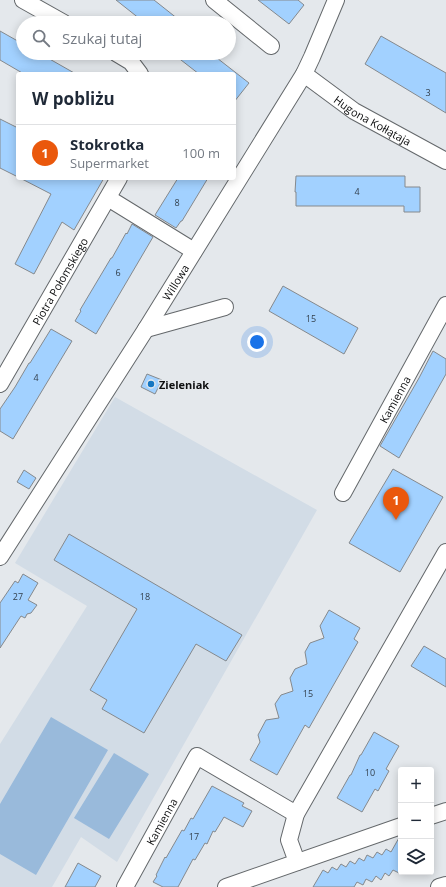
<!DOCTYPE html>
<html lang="pl">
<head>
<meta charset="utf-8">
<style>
	:root { --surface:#fff; --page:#f6f6f7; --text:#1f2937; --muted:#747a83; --line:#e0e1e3; --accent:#ea580c }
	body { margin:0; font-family:"Open Sans",sans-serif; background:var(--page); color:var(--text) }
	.controls { position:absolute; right:12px; bottom:12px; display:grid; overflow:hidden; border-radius:4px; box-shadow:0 2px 10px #0003 }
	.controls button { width:36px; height:36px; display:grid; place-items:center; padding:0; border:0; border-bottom:1px solid var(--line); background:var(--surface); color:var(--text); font:20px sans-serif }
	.you { position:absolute; left:257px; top:342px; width:14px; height:14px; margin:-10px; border:3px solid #fff; border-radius:50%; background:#1a73e8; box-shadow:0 0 0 6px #1a73e833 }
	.badge { display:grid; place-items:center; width:26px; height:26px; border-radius:50%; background:var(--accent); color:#fff; font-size:13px; font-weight:700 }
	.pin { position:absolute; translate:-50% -33px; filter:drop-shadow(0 1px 2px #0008) }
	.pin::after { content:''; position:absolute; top:21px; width:14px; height:12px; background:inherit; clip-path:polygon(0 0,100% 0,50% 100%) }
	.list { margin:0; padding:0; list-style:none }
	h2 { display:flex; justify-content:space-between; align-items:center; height:52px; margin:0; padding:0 16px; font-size:17px }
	h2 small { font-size:13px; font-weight:400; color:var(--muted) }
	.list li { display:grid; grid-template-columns:26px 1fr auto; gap:12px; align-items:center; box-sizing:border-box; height:56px; padding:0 16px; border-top:1px solid var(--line) }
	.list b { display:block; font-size:15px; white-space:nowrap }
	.list p { margin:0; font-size:13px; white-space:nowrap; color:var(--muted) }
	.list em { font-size:13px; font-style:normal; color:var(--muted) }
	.icon { flex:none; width:22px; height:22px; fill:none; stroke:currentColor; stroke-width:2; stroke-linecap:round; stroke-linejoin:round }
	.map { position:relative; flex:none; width:446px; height:887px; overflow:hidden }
	.search { position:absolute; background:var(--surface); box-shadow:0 2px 10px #0003; left:16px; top:16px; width:220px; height:44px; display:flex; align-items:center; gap:10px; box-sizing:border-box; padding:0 14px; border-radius:22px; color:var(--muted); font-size:15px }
	.panel { position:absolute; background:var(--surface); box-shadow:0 2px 10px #0003; left:16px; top:72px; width:220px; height:108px; border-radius:4px }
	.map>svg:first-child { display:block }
</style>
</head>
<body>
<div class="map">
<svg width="446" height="887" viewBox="0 0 446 887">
	<rect width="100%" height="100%" fill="#e4e8ec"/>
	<path fill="#d2dce6" d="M 115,397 L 317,510 L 117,862 L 81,837 L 52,887 L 0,887 L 0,744 L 87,606 L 15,563 Z"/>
	<path fill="#99badb" d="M 51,717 L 108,750 L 36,875 L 0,854 L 0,804 Z
		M 114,753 L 149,774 L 109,839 L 74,818 Z"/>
	<path fill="#a2d1ff" stroke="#85898d" d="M 116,0 L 154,0 L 183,23 L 145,23 Z
		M 258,0 L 298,0 L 304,5 L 289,24 Z
		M 0,31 L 23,44 L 23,53 L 39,53 L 76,74 L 24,74 L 0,60 Z
		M 381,36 L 446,73 L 446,113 L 365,64 Z
		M 172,53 L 222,53 L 217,58 L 249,83 L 234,102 L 234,74 L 199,74 Z
		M 0,119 L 18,128 L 18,177 L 0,168 Z
		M 296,176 L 405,176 L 405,187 L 420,187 L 420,212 L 404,212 L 404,206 L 296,206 L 296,192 L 295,192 Z
		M 20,178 L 104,178 L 74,230 L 62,222 L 34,274 L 15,264 L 51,194 Z
		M 178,178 L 208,178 L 182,221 L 181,221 L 176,228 L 155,215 Z
		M 132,224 L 153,237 L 96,334 L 75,321 L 81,311 L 80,310 L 111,258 L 112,258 L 126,233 L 127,234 Z
		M 283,286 L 358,328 L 344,354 L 269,311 Z
		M 51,329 L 72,341 L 13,439 L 0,431 L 0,409 L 15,387 L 29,363 L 30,363 Z
		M 433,351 L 446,359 L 446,374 L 399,458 L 380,446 L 419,378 Z
		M 147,374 L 162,380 L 155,394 L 141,387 Z
		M 393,469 L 443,497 L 400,572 L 349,543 Z
		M 24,470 L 36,478 L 29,489 L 17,482 Z
		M 69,534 L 242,635 L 226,661 L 196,644 L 144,733 L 102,709 L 107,700 L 90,690 L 137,609 L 54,560 Z
		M 23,574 L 38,583 L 28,600 L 37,605 L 31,613 L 27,614 L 25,618 L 21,616 L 0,648 L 0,603 L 15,581 L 18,583 Z
		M 329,610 L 360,628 L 354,639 L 358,642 L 309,728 L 305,725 L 277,775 L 250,760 L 260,742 L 258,735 L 266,720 L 279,718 L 275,704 L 281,695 L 293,691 L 290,678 L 295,669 L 307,664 L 305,652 L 310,643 L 324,638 L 320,626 Z
		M 424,646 L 446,659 L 446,687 L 411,666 Z
		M 374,732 L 399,746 L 386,769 L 389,771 L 378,791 L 375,789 L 362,812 L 337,798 L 350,775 L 351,775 L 360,755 L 361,755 Z
		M 212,786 L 244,803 L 242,806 L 252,811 L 243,827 L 224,817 L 215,832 L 213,831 L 207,844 L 205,843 L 195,860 L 193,859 L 178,887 L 163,887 L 153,882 L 157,876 L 156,875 L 165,857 L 166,858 L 182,830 L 184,831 L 191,818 L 193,819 Z
		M 400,836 L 401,836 L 401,874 L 393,870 L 389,876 L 385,873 L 381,880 L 376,876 L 372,882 L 366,879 L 363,885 L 357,882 L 354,887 L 313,887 L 323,870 L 328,873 L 332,867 L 337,870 L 341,864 L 346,867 L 350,861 L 355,864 L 359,858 L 364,861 L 367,855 L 373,858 L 377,852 L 382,855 L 386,849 L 391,852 Z
		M 78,863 L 101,876 L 95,887 L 65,887 Z"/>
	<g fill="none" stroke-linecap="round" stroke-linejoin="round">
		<defs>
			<g id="minor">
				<path d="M 23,0 L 64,23"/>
				<path d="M 214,0 L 271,46"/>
				<path d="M 116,53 L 131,62 L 140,74"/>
				<path id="s1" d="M 304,74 L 354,111 L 446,161"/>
				<path d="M 108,198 L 194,251"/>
				<path d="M 146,329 L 225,307"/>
				<path id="s2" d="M 0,384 L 119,178"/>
				<path id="s3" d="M 343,493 L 446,305"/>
				<path id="s4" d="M 0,557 L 146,329 L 304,74 L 312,57 L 336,0"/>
				<path d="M 431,816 L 446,811"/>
				<path d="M 297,862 L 289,840 L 296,814 L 446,552"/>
				<path id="s5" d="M 125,887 L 197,756 L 296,814"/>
				<path d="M 226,887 L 401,826"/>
				<path d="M 439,887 L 446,885"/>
			</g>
		</defs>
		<use href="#minor" stroke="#64686b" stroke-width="18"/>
		<use href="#minor" stroke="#fff" stroke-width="16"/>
	</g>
	<circle fill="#1476c2" stroke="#e4e8ec" stroke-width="1.5" cx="151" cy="384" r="4"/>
	<g text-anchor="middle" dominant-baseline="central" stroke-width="3" stroke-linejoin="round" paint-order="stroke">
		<g font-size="9" fill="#323f4b">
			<text x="428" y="92">3</text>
			<text x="357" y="191">4</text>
			<text x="177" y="202">8</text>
			<text x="118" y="272">6</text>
			<text x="311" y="318">15</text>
			<text x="36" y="377">4</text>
			<text x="18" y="596">27</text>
			<text x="145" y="596">18</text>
			<text x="308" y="693">15</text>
			<text x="370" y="772">10</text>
			<text x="194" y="836">17</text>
		</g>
		<g font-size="11" fill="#0d0e0f" stroke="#e4e8ec">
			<text stroke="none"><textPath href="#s1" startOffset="83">Hugona Kołłątaja</textPath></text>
			<text stroke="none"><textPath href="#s2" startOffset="119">Piotra Połomskiego</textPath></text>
			<text stroke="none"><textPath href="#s4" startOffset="326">Willowa</textPath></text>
			<text stroke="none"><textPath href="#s3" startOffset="107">Kamienna</textPath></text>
			<text stroke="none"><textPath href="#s5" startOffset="75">Kamienna</textPath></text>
		</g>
		<g font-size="11" font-weight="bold" fill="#0d0e0f" stroke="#e4e8ec" text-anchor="start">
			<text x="159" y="384">Zieleniak</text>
		</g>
	</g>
</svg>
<div class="controls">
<button>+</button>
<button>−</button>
<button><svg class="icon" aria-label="layers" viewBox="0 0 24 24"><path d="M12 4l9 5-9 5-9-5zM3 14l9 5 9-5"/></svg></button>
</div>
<div class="you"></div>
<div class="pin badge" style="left:396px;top:520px">1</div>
<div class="search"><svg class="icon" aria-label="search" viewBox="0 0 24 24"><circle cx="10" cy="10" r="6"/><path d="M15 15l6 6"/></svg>Szukaj tutaj</div>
<section class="panel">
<h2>W pobliżu<small></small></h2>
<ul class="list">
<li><span class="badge">1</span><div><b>Stokrotka</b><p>Supermarket</p></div><em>100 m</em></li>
</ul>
</section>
</div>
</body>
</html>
